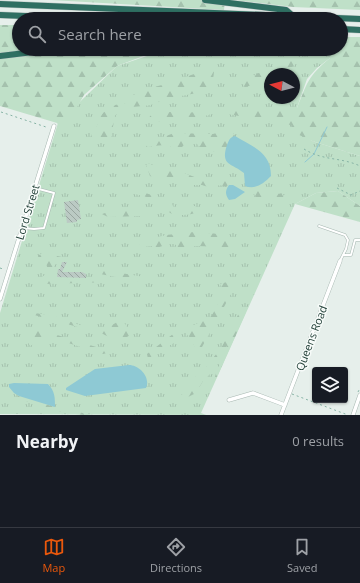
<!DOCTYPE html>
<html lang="en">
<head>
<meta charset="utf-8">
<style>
	:root { --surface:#171b24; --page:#20242c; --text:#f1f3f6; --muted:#9ea1a6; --line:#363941; --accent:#ea580c }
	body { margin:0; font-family:"Open Sans",sans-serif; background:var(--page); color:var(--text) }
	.controls { position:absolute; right:12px; bottom:12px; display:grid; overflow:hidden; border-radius:4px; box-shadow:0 1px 3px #0004 }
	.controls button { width:36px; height:36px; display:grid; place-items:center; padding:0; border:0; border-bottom:1px solid var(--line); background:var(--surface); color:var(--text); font:20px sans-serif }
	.compass { position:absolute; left:264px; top:68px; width:36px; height:36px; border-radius:50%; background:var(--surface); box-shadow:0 1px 3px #0004; rotate:277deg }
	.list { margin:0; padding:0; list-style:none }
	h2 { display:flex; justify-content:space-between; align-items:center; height:52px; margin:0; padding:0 16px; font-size:17px }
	h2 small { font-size:13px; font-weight:400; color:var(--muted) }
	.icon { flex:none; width:22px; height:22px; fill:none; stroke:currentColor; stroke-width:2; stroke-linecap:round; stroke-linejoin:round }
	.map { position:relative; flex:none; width:360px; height:415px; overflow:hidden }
	.search { position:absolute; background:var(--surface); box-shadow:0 1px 3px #0004; left:12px; right:12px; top:12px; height:44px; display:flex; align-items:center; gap:10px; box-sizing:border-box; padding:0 14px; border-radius:22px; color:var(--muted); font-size:15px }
	.sheet { height:112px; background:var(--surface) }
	nav { display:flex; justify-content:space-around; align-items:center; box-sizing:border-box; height:56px; border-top:1px solid var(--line); background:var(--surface); font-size:11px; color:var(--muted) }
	nav a { display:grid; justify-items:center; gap:2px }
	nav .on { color:var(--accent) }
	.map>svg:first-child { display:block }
</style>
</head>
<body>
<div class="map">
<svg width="360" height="415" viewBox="0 0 360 415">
	<defs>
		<pattern id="grass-tufts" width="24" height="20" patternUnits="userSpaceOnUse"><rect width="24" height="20" fill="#bfe0c8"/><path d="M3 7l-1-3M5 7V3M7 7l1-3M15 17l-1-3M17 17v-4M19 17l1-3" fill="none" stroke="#a4c1ad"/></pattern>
		<pattern id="forest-firs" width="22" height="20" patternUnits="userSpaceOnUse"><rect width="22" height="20" fill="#bfe0c8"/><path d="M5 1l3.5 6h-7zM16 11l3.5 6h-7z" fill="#a4c1ad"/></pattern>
		<pattern id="building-back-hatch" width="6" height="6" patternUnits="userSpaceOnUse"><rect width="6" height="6" fill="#bbcac4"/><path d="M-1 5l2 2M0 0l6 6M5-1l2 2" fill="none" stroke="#98a6a0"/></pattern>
	</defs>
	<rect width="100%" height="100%" fill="#e6efeb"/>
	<path fill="url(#grass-tufts)" fill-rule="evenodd" d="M 220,49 L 330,49 L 330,58 L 317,68 L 307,79 L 291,125 L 312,141 L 360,156 L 360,206 L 338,191 L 316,193 L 295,204 L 201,413 L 206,415 L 0,414 L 0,313 L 58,123 L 117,66 L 147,56 ZM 270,74 L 294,74 L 294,98 L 270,98 Z"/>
	<path fill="url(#forest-firs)" d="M 51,0 L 225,0 L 224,10 Z
		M 235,0 L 360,0 L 360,10 L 293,7 Z
		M 0,25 L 19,25 L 19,49 L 204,49 L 146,55 L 117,66 L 84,95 L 66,126 L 60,127 L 57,123 L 0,106 Z
		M 341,37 L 360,37 L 360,156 L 312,141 L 293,132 L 291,125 L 228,114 L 227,111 L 230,107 L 273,110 L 297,108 C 307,83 308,76 330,58 L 330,49 L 341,49 Z
		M 296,53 L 300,55 L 300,58 L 286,74 L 270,74 L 270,89 L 257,83 L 246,87 L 243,86 L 243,84 L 253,76 Z
		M 211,69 L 214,72 C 213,96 184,94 167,99 C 161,100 156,104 150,105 C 139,107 129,106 119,110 L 115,116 L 110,142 C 103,143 95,141 91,135 L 93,130 L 97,126 L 99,118 L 104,112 L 111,110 L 115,105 L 126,103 L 138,91 L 174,82 L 191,75 Z
		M 208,109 L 211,113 L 209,115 L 191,119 L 187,118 L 162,122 L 149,119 L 150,116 C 164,109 180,114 195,112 C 200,112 204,110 208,109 Z
		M 227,130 L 232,131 L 235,136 L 229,141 L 224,155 L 215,151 C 202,155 203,146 192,141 L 185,144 L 180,149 C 175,149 173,147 168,146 C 161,144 155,146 148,147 L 145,145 L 145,144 L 174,133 L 213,134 Z
		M 149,163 L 155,167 L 169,167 L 197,178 L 224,180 L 229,184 L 226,187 L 220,185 L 211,188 L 202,185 L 188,185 L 178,178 L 173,178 L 167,181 L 155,178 L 150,176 L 146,165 Z
		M 135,190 L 169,200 L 175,209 L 195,206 L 197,208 L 197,212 C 192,215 174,217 169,212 C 167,209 165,205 162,201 L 135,194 Z
		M 257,191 L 282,194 L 287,198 L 288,201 L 257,198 L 254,195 Z
		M 338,191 L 360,206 L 360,222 L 295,204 L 316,193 Z
		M 120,208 L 142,208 L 145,209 L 146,212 L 143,216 L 108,217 L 102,214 Z
		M 194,232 L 220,234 L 238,240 L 239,244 C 229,255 196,239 181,250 L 178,249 L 175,244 L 169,244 L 156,248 L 152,246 L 142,247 L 139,244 L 142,241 L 166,235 Z
		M 42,253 L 62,257 L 54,266 L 54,277 L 113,280 L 112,282 L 45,284 L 41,280 L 42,277 L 47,273 C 49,263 43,262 38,256 Z
		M 98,269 L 144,277 L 146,280 L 142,282 L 95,273 L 95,270 Z
		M 241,278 L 246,279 L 246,284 L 236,285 L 202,347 L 198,351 L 195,349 L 191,338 L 187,335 C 192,320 202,325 211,316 C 217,309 219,298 223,289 L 220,284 Z
		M 21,309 C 25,310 28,312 33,313 C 39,314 48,314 54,316 C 77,323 98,337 120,320 L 123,321 L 129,330 L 134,328 L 136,331 L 124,339 L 113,339 L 103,334 L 20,311 Z
		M 243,310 L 246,312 L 217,377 L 215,377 L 216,373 L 228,344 L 211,373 L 203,381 L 196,393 L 182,400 L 180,399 L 180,397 L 184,392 L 185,386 L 206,367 L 221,348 L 240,311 Z
		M 31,327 L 106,350 L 107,353 L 103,354 L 62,341 L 42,340 L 30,346 L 28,344 L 33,336 L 30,330 Z
		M 173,334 L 178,336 L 177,341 L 148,359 L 147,354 Z
		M 18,396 L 55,407 L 92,415 C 66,415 42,408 18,398 Z"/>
	<path fill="#8ec9d4" d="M 235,136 C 253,147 271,152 271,176 C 264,183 256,190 245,186 L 244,173 C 232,163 220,166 227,145 C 229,140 230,137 235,136 Z
		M 229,185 L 233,185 L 245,192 L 235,199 L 229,200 C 225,194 225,191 229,185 Z
		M 129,365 C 139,365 151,377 146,388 L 85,396 L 66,390 L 66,388 L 95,369 Z
		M 14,383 L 48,384 C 55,391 55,398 55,407 L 19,396 L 14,393 L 9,387 L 9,384 Z"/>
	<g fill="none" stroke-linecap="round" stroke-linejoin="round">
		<path stroke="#8ec9d4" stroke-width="1" d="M 305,162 L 314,154 L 327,127"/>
	</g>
	<path fill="url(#building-back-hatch)" d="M 78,200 L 81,219 L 77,220 L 77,222 L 67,223 L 64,202 Z
		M 62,262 L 67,262 L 62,272 L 82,272 L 86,274 L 86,278 L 57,277 L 58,269 L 60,269 Z"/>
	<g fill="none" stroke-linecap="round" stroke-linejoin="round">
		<defs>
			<path id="service" d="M 319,226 L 345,235 L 348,240 L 346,249 L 340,261
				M 23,228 L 34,229 L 44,228 L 54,193 L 35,188
				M 343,255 L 351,255 L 355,240 L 360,240"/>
			<path id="minor" d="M 0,299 L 54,126
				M 229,400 L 253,393 L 285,405
				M 281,415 L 340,261
				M 353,415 L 360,395"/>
			<path id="motorway" d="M 205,0 L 286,10 L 293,16
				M 0,4 L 360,19
				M 0,15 L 100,19
				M 341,29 L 360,30
				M 0,56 L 58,49"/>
		</defs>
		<use href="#service" stroke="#a8b8b2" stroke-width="3"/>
		<use href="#minor" stroke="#a8b8b2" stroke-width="4.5"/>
		<use href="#motorway" stroke="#c2cac8" stroke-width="7"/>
		<path stroke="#86b3a5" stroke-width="1" stroke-dasharray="2 3" stroke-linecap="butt" d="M 1,112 L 46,127
			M 304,149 C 323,161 341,157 360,166
			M 337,188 L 351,195 L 360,191
			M 0,268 L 3,269
			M 358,392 L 360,388
			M 292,394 L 348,415"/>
		<use href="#service" stroke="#fff" stroke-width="2"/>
		<use href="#minor" stroke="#fff" stroke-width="3.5"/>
		<use href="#motorway" stroke="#2f6f62" stroke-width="6"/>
	</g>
	<g text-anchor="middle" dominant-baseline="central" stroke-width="3" stroke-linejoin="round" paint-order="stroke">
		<g font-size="11" fill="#24423a" stroke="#f7fbf9">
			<text transform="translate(27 212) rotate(-73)">Lord Street</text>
			<text transform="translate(311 338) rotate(-69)">Queens Road</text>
		</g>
	</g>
</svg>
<div class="controls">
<button><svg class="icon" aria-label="layers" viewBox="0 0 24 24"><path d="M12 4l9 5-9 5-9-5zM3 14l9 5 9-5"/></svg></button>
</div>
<svg class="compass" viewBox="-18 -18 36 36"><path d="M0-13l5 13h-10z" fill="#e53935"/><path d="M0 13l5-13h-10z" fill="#9ea1a6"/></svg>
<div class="search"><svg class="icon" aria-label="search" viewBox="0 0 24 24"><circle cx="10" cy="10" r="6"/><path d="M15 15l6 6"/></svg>Search here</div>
</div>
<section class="sheet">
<h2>Nearby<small>0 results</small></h2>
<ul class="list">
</ul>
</section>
<nav>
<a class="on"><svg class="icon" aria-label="map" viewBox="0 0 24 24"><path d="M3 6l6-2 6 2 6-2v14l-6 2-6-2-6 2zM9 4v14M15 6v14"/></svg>Map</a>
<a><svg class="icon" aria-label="directions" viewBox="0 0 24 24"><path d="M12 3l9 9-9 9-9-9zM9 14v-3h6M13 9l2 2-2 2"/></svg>Directions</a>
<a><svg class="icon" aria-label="saved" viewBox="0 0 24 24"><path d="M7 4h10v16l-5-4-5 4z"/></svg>Saved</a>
</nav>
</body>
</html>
